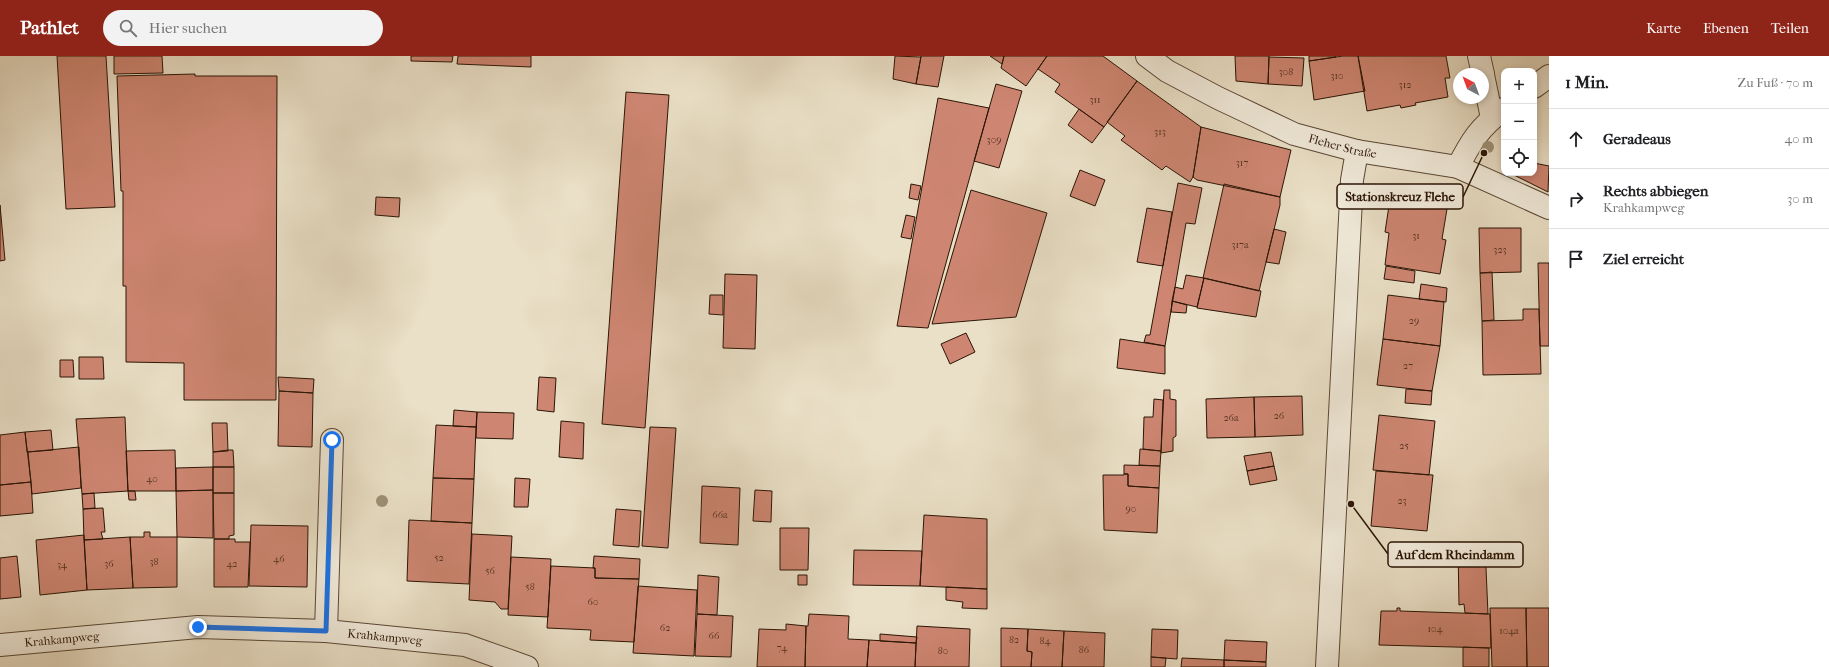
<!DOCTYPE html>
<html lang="de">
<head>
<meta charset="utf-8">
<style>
	:root { --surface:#fff; --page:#f2f2f2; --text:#202124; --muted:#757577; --line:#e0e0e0; --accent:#8f2418 }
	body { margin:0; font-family:"IM FELL French Canon",serif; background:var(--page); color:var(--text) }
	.controls { position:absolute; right:12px; top:12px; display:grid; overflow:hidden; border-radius:8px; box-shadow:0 2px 6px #0003 }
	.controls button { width:36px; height:36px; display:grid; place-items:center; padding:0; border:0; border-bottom:1px solid var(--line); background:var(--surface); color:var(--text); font:20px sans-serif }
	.compass { position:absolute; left:1453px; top:12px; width:36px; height:36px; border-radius:50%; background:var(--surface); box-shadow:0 2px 6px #0003; rotate:319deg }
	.stop { position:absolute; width:12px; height:12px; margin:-9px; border:3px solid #1a73e8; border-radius:50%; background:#fff }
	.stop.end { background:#1a73e8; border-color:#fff; box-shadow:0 1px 4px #0008 }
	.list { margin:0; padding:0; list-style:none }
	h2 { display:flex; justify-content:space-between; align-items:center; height:52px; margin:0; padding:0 16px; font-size:17px }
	h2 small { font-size:13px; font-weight:400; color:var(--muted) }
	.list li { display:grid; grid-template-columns:26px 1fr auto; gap:12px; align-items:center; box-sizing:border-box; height:60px; padding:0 16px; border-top:1px solid var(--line) }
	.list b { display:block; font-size:15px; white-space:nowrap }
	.list p { margin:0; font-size:13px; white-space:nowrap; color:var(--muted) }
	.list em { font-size:13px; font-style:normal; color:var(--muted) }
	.icon { flex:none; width:22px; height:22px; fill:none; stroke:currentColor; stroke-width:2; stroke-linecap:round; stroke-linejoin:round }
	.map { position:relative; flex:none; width:1549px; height:611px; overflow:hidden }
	header { display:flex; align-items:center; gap:24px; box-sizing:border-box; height:56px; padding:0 20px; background:var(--accent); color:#fff }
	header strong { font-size:19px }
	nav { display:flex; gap:22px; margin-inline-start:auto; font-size:14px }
	.search { width:280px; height:36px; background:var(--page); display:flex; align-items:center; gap:10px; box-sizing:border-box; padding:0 14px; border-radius:22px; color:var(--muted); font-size:15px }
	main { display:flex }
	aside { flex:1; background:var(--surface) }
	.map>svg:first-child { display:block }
</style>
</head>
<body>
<header>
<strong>Pathlet</strong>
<div class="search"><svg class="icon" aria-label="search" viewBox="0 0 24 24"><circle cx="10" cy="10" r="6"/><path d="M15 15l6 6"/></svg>Hier suchen</div>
<nav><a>Karte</a><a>Ebenen</a><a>Teilen</a></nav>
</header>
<main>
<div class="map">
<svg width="1549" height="611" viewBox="0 0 1549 611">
	<rect width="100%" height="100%" fill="#eae0c7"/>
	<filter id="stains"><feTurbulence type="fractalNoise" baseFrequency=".005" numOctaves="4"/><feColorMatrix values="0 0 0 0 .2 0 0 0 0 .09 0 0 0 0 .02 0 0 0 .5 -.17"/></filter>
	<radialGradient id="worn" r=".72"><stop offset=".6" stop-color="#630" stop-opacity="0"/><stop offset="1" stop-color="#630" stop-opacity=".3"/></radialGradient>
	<path fill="#ce8672" stroke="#2b1505" d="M 57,0 L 106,0 L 115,151 L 66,153 Z
		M 114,0 L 162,0 L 163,17 L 114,18 Z
		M 411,0 L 453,0 L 452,6 L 411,5 Z
		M 458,0 L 531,0 L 531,11 L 457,8 Z
		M 895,0 L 921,1 L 916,28 L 893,23 Z
		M 944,0 L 938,31 L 916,28 L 921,0 Z
		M 990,0 L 1004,0 L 1002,8 Z
		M 1004,0 L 1047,0 L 1026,30 L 1001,12 Z
		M 1047,0 L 1103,0 L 1137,25 L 1104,71 L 1055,36 L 1060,28 L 1038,13 Z
		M 1235,0 L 1269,0 L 1268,28 L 1236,25 Z
		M 1309,0 L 1336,0 L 1336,1 L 1309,5 Z
		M 1358,0 L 1446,0 L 1450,22 L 1445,22 L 1448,41 L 1415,47 L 1416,49 L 1401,52 L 1400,49 L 1367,55 Z
		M 1358,0 L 1365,35 L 1314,44 L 1309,5 L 1343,0 Z
		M 1269,1 L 1304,2 L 1302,30 L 1268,28 Z
		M 195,18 L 195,20 L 277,20 L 276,344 L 184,344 L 184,307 L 126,306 L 126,230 L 123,230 L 123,135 L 121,135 L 117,20 Z
		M 1137,25 L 1201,71 L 1193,121 L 1190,126 L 1166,110 L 1162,114 L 1121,84 L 1125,80 L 1107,66 Z
		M 996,28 L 1022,35 L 999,112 L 974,105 Z
		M 626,36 L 669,39 L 645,372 L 602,368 Z
		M 938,42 L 989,52 L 928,272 L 897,270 Z
		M 1079,53 L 1104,71 L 1092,87 L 1068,69 Z
		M 1201,71 L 1291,94 L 1280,141 L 1197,124 L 1193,121 Z
		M 1534,107 L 1549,110 L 1548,136 L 1514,119 L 1514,117 L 1534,117 Z
		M 1080,114 L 1105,124 L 1095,150 L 1070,140 Z
		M 1178,127 L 1202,132 L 1195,168 L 1186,167 L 1165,290 L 1144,286 L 1146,279 L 1150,279 Z
		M 911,128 L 921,130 L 918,144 L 909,142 Z
		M 1224,128 L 1280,141 L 1280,149 L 1259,235 L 1203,222 Z
		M 971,134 L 1047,157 L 1016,261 L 932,268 Z
		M 376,141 L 400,142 L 399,161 L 375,159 Z
		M 1409,141 L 1448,147 L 1442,183 L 1446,184 L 1440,218 L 1385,209 L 1389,177 L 1385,176 L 1390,143 L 1409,145 Z
		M 0,149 L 5,204 L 0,205 Z
		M 1147,152 L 1172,156 L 1163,210 L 1137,206 Z
		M 906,159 L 915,161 L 911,183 L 901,181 Z
		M 1479,172 L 1521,172 L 1521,216 L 1480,217 Z
		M 1274,173 L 1286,176 L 1279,208 L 1266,206 Z
		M 1538,207 L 1549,207 L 1549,290 L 1540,290 Z
		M 1386,210 L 1415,215 L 1414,227 L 1384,223 Z
		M 1492,216 L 1494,264 L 1482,265 L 1480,217 Z
		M 725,218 L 757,219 L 755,293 L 723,292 Z
		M 1186,219 L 1204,222 L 1197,251 L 1172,245 L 1175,231 L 1183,233 Z
		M 1204,222 L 1261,235 L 1256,261 L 1197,252 Z
		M 1421,228 L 1447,232 L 1446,246 L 1419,243 Z
		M 710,239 L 723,239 L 723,259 L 709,258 Z
		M 1388,239 L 1444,246 L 1440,290 L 1383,283 Z
		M 1172,245 L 1187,249 L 1186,257 L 1171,256 Z
		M 1523,253 L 1539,253 L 1541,318 L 1483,319 L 1482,265 L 1523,264 Z
		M 966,277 L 975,296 L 950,308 L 941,288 Z
		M 1120,283 L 1165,290 L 1165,318 L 1117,312 Z
		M 1383,283 L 1440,290 L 1432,335 L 1377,329 Z
		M 79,301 L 103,301 L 104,323 L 79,323 Z
		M 60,304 L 73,304 L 74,321 L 60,321 Z
		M 278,321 L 314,323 L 313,337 L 279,335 Z
		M 539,321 L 556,322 L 554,356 L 537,354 Z
		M 1406,333 L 1432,335 L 1431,349 L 1405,347 Z
		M 1164,334 L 1170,334 L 1170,343 L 1176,344 L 1176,380 L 1173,382 L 1173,395 L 1161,397 Z
		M 279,335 L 313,337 L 312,391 L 278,390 Z
		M 1302,340 L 1303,379 L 1255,381 L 1254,341 Z
		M 1254,341 L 1255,381 L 1207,382 L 1206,343 Z
		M 1154,343 L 1163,344 L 1161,395 L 1143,393 L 1144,361 L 1153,361 Z
		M 454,354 L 477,356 L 476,371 L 453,370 Z
		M 477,356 L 514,357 L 513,383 L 476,382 Z
		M 1379,359 L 1435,365 L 1429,419 L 1373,414 Z
		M 125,361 L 128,435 L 82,438 L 76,363 Z
		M 561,365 L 584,367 L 583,403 L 559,401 Z
		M 212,367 L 227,367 L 228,395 L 213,396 Z
		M 436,369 L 476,371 L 474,423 L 433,422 Z
		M 650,371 L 676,372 L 668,492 L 642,490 Z
		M 51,374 L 53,394 L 27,396 L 25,376 Z
		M 25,376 L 31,426 L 0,429 L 0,379 Z
		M 79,391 L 81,432 L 32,438 L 28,396 Z
		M 1140,393 L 1161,395 L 1160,410 L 1139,409 Z
		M 175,394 L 176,435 L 128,435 L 126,395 Z
		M 228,394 L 233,394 L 234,411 L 213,411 L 213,396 Z
		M 1271,396 L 1274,410 L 1247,415 L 1244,400 Z
		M 1124,409 L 1160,410 L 1159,432 L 1128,430 L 1128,418 L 1124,418 Z
		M 1274,410 L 1277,424 L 1250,429 L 1247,415 Z
		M 213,411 L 213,434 L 176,435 L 176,412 Z
		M 213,411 L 234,411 L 234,437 L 213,437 Z
		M 1376,415 L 1433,419 L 1427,475 L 1371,470 Z
		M 1124,418 L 1128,418 L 1128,430 L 1159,432 L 1157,477 L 1104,474 L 1103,419 L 1124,419 Z
		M 433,422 L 474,423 L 472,467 L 431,465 Z
		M 515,422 L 530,423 L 528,451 L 514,451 Z
		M 31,426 L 33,457 L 0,460 L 0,429 Z
		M 702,430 L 740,432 L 738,489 L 700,487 Z
		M 213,434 L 213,482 L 177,481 L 176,435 Z
		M 755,434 L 772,435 L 771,466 L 753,465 Z
		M 128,435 L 135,435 L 136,444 L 129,444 Z
		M 94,437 L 95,452 L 83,453 L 82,438 Z
		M 213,437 L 234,437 L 234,479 L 229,480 L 229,483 L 214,483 Z
		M 103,452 L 105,476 L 101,476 L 103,483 L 84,484 L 83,453 Z
		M 616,453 L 641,455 L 639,491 L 613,489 Z
		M 924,459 L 987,463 L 987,533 L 920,530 Z
		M 409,464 L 472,467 L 469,528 L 407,525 Z
		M 251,469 L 308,470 L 307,531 L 249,530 Z
		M 780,472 L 809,472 L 808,514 L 780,514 Z
		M 144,476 L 150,476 L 150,481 L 177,481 L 177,531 L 133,532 L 130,481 L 144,481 Z
		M 472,478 L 512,480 L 508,553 L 501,553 L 495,546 L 469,544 Z
		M 84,479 L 87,534 L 40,539 L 36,484 Z
		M 130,481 L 133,532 L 87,534 L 84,484 Z
		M 214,483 L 235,483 L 235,486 L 250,486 L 248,531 L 214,531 Z
		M 1485,489 L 1488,558 L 1465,557 L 1464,548 L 1459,549 L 1458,490 Z
		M 854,494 L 922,495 L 920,530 L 853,529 Z
		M 17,500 L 21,541 L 0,543 L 0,502 Z
		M 594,500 L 640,503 L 639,523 L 595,522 L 595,512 L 593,512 Z
		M 511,501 L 551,503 L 548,561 L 508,559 Z
		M 551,510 L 595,512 L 595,522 L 639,523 L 634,586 L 590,584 L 591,574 L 547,572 Z
		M 698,519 L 719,521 L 717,559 L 697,558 Z
		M 798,519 L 807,519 L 807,529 L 798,529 Z
		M 638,530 L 697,534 L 694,600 L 633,597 Z
		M 946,531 L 987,533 L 987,553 L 962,552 L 963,546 L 946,544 Z
		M 1397,552 L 1400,552 L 1400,555 L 1490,558 L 1491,592 L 1379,589 L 1381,555 L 1397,555 Z
		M 1490,552 L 1526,552 L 1527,611 L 1492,611 Z
		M 1526,552 L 1549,552 L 1549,611 L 1527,611 Z
		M 697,558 L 733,560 L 731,601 L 695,600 Z
		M 809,558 L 849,560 L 848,583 L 869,584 L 867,611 L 805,611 L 806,570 L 808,570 Z
		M 786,568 L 806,570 L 805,611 L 757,611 L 759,573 L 786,574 Z
		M 917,570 L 970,573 L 969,611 L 915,611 Z
		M 1001,572 L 1028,573 L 1027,595 L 1032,596 L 1031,611 L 1001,611 Z
		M 1028,573 L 1064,575 L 1062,611 L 1031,611 L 1032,596 L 1027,595 Z
		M 1152,573 L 1178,574 L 1177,603 L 1151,601 Z
		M 1064,575 L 1105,577 L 1104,611 L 1062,611 Z
		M 880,578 L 917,581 L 916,587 L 880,585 Z
		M 869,584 L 916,587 L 915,611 L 867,611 Z
		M 1225,584 L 1267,586 L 1266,606 L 1224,604 Z
		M 1463,591 L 1489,592 L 1489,611 L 1463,611 Z
		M 1151,601 L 1166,602 L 1165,611 L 1151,611 Z
		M 1182,602 L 1224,604 L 1224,611 L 1181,611 Z
		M 1224,604 L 1266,606 L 1266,611 L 1224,611 Z"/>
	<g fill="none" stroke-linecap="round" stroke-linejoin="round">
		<defs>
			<g id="minor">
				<path id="s1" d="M 1147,0 L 1167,15 L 1218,42 L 1294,78 L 1357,95 L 1458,111 L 1549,152"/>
				<path d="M 1479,0 L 1483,18"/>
				<path d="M 1483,19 L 1492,62"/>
				<path d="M 1534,31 L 1549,20"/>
				<path d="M 1458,111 C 1471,85 1480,71 1504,53"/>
				<path d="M 326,575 L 332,384"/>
				<path id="s2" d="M 0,589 L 198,571 L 326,575 L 465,589 L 527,611"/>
				<path d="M 1327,611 L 1352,124 L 1357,95"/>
			</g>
		</defs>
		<use href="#minor" stroke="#5b4836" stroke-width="24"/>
		<use href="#minor" stroke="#f1ebdb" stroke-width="22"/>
	</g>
	<g fill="#9d9177">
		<circle cx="1488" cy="91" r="6"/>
		<circle cx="382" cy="445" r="6"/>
	</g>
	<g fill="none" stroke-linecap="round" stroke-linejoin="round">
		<path stroke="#1a73e8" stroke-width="5" d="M 198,571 L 326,575 L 332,384"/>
	</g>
	<g text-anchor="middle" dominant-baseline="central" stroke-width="3" stroke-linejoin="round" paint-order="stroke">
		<g font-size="10" fill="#543120">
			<text x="1286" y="16">308</text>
			<text x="1337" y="20">310</text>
			<text x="1405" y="29">312</text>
			<text x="1095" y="44">311</text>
			<text x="1160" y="76">313</text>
			<text x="994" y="84">309</text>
			<text x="1242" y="107">317</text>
			<text x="1416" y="180">31</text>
			<text x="1240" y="189">317a</text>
			<text x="1500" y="194">323</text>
			<text x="1414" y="265">29</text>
			<text x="1408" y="310">27</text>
			<text x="1279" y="360">26</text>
			<text x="1231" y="362">26a</text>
			<text x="1404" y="390">25</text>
			<text x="152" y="423">40</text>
			<text x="1402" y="445">23</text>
			<text x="1131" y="453">90</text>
			<text x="720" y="459">66a</text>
			<text x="439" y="502">52</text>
			<text x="279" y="503">46</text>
			<text x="154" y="506">38</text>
			<text x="109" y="508">36</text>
			<text x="232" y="508">42</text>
			<text x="62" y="509">34</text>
			<text x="490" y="515">56</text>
			<text x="530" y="531">58</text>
			<text x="593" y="546">60</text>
			<text x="665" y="572">62</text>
			<text x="1435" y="573">104</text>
			<text x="1509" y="575">104a</text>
			<text x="714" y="580">66</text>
			<text x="1014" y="584">82</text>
			<text x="1045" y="585">84</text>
			<text x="782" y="592">74</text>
			<text x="1084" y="594">86</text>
			<text x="943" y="595">80</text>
		</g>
		<g font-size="12" fill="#2b1505" stroke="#f1ebdb">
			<text stroke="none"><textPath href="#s1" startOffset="217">Fleher Straße</textPath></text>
			<text stroke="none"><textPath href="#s2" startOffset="386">Krahkampweg</textPath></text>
			<text stroke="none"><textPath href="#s2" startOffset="62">Krahkampweg</textPath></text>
		</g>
	</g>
	<path fill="none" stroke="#2b1505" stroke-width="1.5" d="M1484 97L1463 141M1351 448L1388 498"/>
	<g fill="#2b1505" stroke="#f1ebdb" stroke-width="1.5">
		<circle cx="1484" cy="97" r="4"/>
		<circle cx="1351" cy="448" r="4"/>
	</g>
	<g fill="#f1ebdb" stroke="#2b1505" stroke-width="1.5">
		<rect x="1337" y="128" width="126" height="25" rx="4"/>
		<rect x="1388" y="486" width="135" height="25" rx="4"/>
	</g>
	<g font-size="13" text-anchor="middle" font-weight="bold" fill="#2b1505">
		<text x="1400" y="145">Stationskreuz Flehe</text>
		<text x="1455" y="503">Auf dem Rheindamm</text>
	</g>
	<rect width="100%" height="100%" filter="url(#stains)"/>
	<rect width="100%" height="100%" fill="url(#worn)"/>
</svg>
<div class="controls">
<button>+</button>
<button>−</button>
<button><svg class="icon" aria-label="locate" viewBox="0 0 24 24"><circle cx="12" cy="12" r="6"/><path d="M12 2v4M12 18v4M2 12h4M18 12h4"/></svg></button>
</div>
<svg class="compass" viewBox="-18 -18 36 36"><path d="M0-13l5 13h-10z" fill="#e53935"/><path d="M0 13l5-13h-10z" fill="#757577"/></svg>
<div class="stop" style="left:332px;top:384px"></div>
<div class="stop end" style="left:198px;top:571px"></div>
</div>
<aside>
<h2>1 Min.<small>Zu Fuß · 70 m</small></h2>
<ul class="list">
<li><svg class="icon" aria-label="ahead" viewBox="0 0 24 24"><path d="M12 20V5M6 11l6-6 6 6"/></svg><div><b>Geradeaus</b></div><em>40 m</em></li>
<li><svg class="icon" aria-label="right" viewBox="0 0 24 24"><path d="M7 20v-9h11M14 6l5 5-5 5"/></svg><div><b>Rechts abbiegen</b><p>Krahkampweg</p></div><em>30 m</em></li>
<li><svg class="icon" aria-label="arrive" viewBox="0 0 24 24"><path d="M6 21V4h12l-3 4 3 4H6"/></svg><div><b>Ziel erreicht</b></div></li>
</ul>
</aside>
</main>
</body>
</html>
